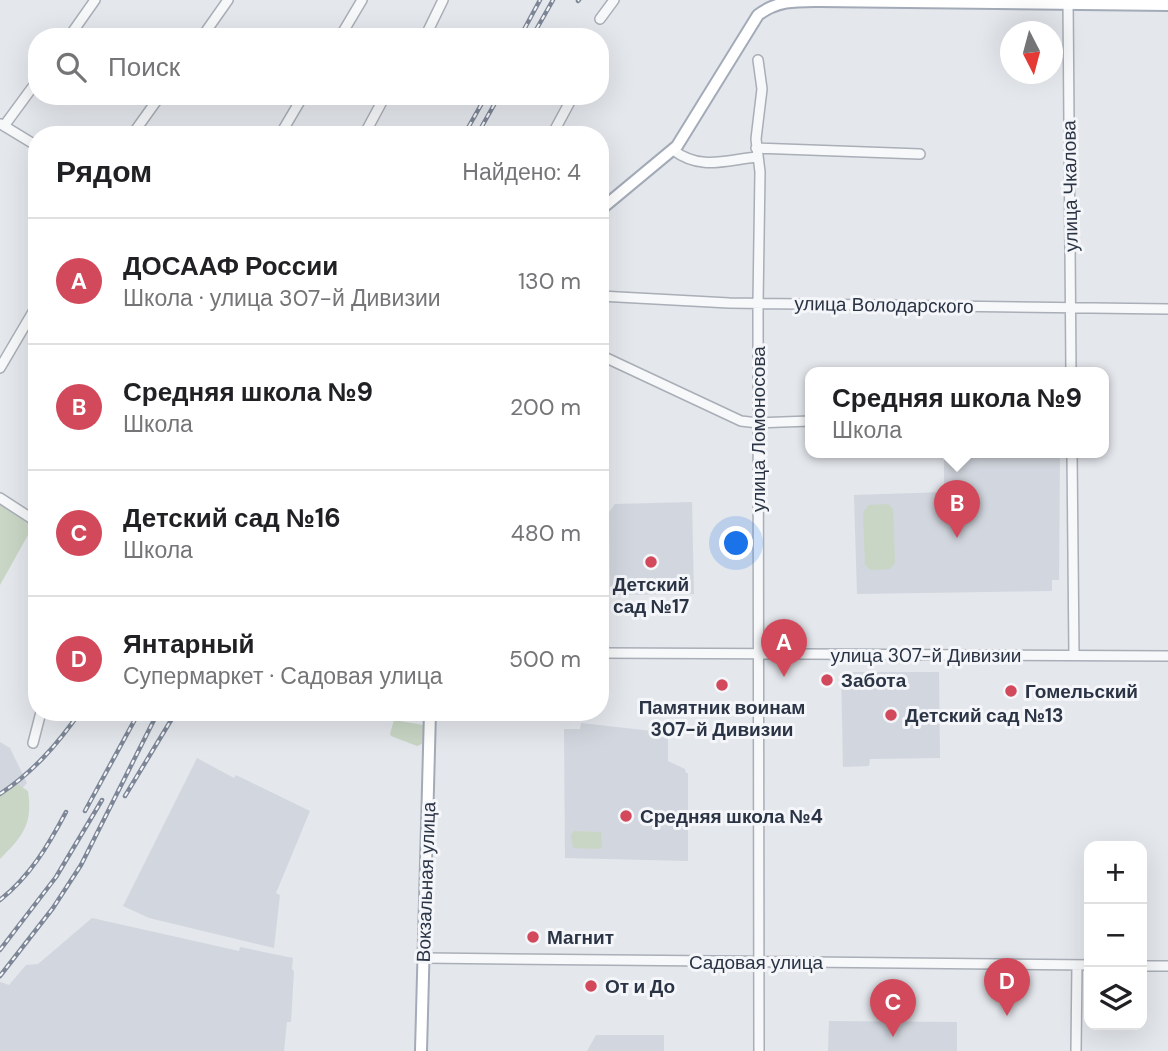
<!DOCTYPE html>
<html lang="ru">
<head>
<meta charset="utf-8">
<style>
	:root { --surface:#fff; --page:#f6f6f6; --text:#202124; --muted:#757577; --line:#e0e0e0; --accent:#d1495b }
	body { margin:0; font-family:"DM Sans",sans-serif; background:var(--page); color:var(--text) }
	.controls { position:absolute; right:21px; bottom:21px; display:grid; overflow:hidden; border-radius:14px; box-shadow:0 7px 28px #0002 }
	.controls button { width:63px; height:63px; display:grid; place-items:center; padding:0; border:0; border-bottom:2px solid var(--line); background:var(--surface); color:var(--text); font:35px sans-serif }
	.compass { position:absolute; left:1000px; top:21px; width:63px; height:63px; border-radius:50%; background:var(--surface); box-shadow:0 7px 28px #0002; rotate:174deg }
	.you { position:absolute; left:737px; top:544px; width:24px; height:24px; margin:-18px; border:5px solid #fff; border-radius:50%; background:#1a73e8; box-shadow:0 0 0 10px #1a73e833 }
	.badge { display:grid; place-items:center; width:46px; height:46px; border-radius:50%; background:var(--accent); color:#fff; font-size:23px; font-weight:700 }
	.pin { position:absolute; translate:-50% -58px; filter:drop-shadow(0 2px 4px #0008) }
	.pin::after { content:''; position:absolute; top:37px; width:24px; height:21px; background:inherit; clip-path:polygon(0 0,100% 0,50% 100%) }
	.popup { position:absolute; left:805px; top:367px; width:304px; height:91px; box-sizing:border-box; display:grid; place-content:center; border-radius:14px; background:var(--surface); filter:drop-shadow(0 2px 5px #0005); font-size:23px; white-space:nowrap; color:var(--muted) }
	.popup b { font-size:26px; color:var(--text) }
	.popup::after { content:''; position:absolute; left:50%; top:100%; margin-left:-14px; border:14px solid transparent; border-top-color:var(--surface) }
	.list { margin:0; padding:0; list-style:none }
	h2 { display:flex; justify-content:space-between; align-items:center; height:91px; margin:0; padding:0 28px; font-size:30px }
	h2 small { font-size:23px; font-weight:400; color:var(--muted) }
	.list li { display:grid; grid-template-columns:46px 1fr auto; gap:21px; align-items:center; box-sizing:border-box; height:126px; padding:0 28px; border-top:2px solid var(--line) }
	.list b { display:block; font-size:26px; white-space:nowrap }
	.list p { margin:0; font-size:23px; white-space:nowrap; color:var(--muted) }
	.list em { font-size:23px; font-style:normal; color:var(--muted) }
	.icon { flex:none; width:38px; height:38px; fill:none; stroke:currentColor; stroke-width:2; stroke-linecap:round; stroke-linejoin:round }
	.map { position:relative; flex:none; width:1168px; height:1051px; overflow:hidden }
	.search { position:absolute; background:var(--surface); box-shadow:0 7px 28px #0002; left:28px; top:28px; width:581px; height:77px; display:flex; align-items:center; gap:18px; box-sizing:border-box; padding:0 24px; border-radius:28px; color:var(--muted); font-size:26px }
	.panel { position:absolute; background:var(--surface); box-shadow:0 7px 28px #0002; left:28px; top:126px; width:581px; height:595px; border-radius:28px }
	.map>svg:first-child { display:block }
</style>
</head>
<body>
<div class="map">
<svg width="1168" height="1051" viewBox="0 0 1168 1051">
	<rect width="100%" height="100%" fill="#e4e7ec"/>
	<path fill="#d2d6de" d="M 944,452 L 1060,452 L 1059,580 L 1052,580 L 1052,591 L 857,594 L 854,495 L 944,492 Z
		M 692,502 L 694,594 L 610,595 L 609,512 L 615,504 Z
		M 841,672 L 939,672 L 940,758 L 870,759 L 869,766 L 843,767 Z
		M 581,723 L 661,732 L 668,736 L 668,761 L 685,769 L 686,773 L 688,773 L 688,861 L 565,858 L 564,729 L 580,729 Z
		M 0,742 L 10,748 L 27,783 L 18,793 L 0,805 Z
		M 197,758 L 234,778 L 236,775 L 310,811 L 276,893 L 280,895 L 274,948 L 149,918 L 123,906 Z
		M 92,918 L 239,951 L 240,947 L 293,958 L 292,969 L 294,971 L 291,1022 L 287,1022 L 284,1051 L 0,1051 L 0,982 L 9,985 L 26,965 L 38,964 Z
		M 829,1021 L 957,1022 L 957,1051 L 828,1051 Z
		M 596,1035 L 664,1035 L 664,1051 L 587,1051 Z"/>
	<path fill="#c9d6c5" d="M 0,504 L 33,526 L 0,585 Z
		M 869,505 L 888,504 L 893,509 L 895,563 L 890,569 L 871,570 L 865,565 L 863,512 Z
		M 394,720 L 423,725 L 424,743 L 417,746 L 391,736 L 390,734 Z
		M 17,784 L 28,791 C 33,824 23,836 0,859 L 0,796 Z
		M 574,831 L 601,832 L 602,847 L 598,849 L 573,848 L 571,835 Z"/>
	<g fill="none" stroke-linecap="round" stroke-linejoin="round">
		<defs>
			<path id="minor" d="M 1068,0 L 1071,372
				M 600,19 L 614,0
				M 69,37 L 95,0
				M 202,37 L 228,0
				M 340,37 L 362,0
				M 425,37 L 443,0
				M 758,60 L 762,89 L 756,139 L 760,172 L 758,303 L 759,1051
				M 1,124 L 37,146
				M 4,126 L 37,81
				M 132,135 L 160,96
				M 280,135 L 303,96
				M 364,135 L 385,96
				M 552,135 L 573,96
				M 756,148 L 920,154
				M 673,150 C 701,171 725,160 757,157
				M 600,296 L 729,303 L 1168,309
				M 600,355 L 741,421 L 758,423 L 810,421
				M 0,368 L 37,305
				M 1072,452 L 1074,655
				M 0,498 L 37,522
				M 600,653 L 1168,656
				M 33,743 L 41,712
				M 424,958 L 1089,965
				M 1142,966 L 1168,966
				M 1076,1051 L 1077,965"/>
			<path id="major" d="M 600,210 L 677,146 L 758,15 C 778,0 796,1 820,1 L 1168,5
				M 421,1051 L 430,712"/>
		</defs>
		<use href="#minor" stroke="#a9aeb7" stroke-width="12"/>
		<use href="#major" stroke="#a3abb8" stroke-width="14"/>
		<use href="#minor" stroke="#f7f8fa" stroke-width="9"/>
		<use href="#major" stroke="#fff" stroke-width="10"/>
		<defs>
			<path id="rail" d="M 578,1 L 579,0
				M 520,37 L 540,0
				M 532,37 L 553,0
				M 464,135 L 486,96
				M 477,135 L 499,96
				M 0,794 C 33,772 57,745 80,712
				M 125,796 L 176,712
				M 85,811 L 139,712
				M 0,900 C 30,876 48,846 66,812
				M 0,950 L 56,877 L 102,800
				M 0,976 L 53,908 L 81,865 L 158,712"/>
		</defs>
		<use href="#rail" stroke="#7d8696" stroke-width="4.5"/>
		<use href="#rail" stroke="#f4f6f9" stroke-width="2" stroke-dasharray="5" stroke-linecap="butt"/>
	</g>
	<g fill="#d1495b" stroke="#f4f6f9" stroke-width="2.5">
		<circle cx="651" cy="562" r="7"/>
		<circle cx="827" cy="680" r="7"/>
		<circle cx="722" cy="685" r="7"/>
		<circle cx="1011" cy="691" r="7"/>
		<circle cx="891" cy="715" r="7"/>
		<circle cx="626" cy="816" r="7"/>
		<circle cx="533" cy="937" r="7"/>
		<circle cx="591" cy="986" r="7"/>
	</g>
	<g text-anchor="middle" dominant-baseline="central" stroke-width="6" stroke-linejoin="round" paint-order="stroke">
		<g font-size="19" fill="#2b3445" stroke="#f4f6f9">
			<text transform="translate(1070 186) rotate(-91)">улица Чкалова</text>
			<text transform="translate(884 305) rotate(1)">улица Володарского</text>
			<text transform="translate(758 429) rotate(-90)">улица Ломоносова</text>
			<text x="926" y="655">улица 307-й Дивизии</text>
			<text transform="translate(426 882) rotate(-88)">Вокзальная улица</text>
			<text x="756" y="962">Садовая улица</text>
		</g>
		<g font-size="19" font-weight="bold" fill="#2b3445" stroke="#f4f6f9" text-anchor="start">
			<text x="651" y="584" text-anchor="middle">Детский<tspan x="651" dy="22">сад №17</tspan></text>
			<text x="841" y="680">Забота</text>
			<text x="1025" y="691">Гомельский</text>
			<text x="722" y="707" text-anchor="middle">Памятник воинам<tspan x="722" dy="22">307-й Дивизии</tspan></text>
			<text x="905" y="715">Детский сад №13</text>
			<text x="640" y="816">Средняя школа №4</text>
			<text x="547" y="937">Магнит</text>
			<text x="605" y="986">От и До</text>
		</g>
	</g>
</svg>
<div class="controls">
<button>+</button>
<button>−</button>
<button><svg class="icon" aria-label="layers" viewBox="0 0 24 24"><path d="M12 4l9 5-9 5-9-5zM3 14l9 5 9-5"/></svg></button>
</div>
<svg class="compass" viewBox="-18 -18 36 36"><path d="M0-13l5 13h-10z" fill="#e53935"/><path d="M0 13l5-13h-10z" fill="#757577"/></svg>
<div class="you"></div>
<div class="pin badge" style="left:784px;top:677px">A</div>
<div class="pin badge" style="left:957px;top:538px">B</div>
<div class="popup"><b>Средняя школа №9</b>Школа</div>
<div class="pin badge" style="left:893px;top:1037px">C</div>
<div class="pin badge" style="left:1007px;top:1016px">D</div>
<div class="search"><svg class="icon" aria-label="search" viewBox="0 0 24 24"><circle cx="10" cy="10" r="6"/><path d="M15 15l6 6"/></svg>Поиск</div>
<section class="panel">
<h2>Рядом<small>Найдено: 4</small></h2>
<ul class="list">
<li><span class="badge">A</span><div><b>ДОСААФ России</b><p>Школа · улица 307-й Дивизии</p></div><em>130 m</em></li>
<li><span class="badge">B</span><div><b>Средняя школа №9</b><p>Школа</p></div><em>200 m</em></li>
<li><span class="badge">C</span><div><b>Детский сад №16</b><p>Школа</p></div><em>480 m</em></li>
<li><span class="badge">D</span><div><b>Янтарный</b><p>Супермаркет · Садовая улица</p></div><em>500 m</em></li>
</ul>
</section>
</div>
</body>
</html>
